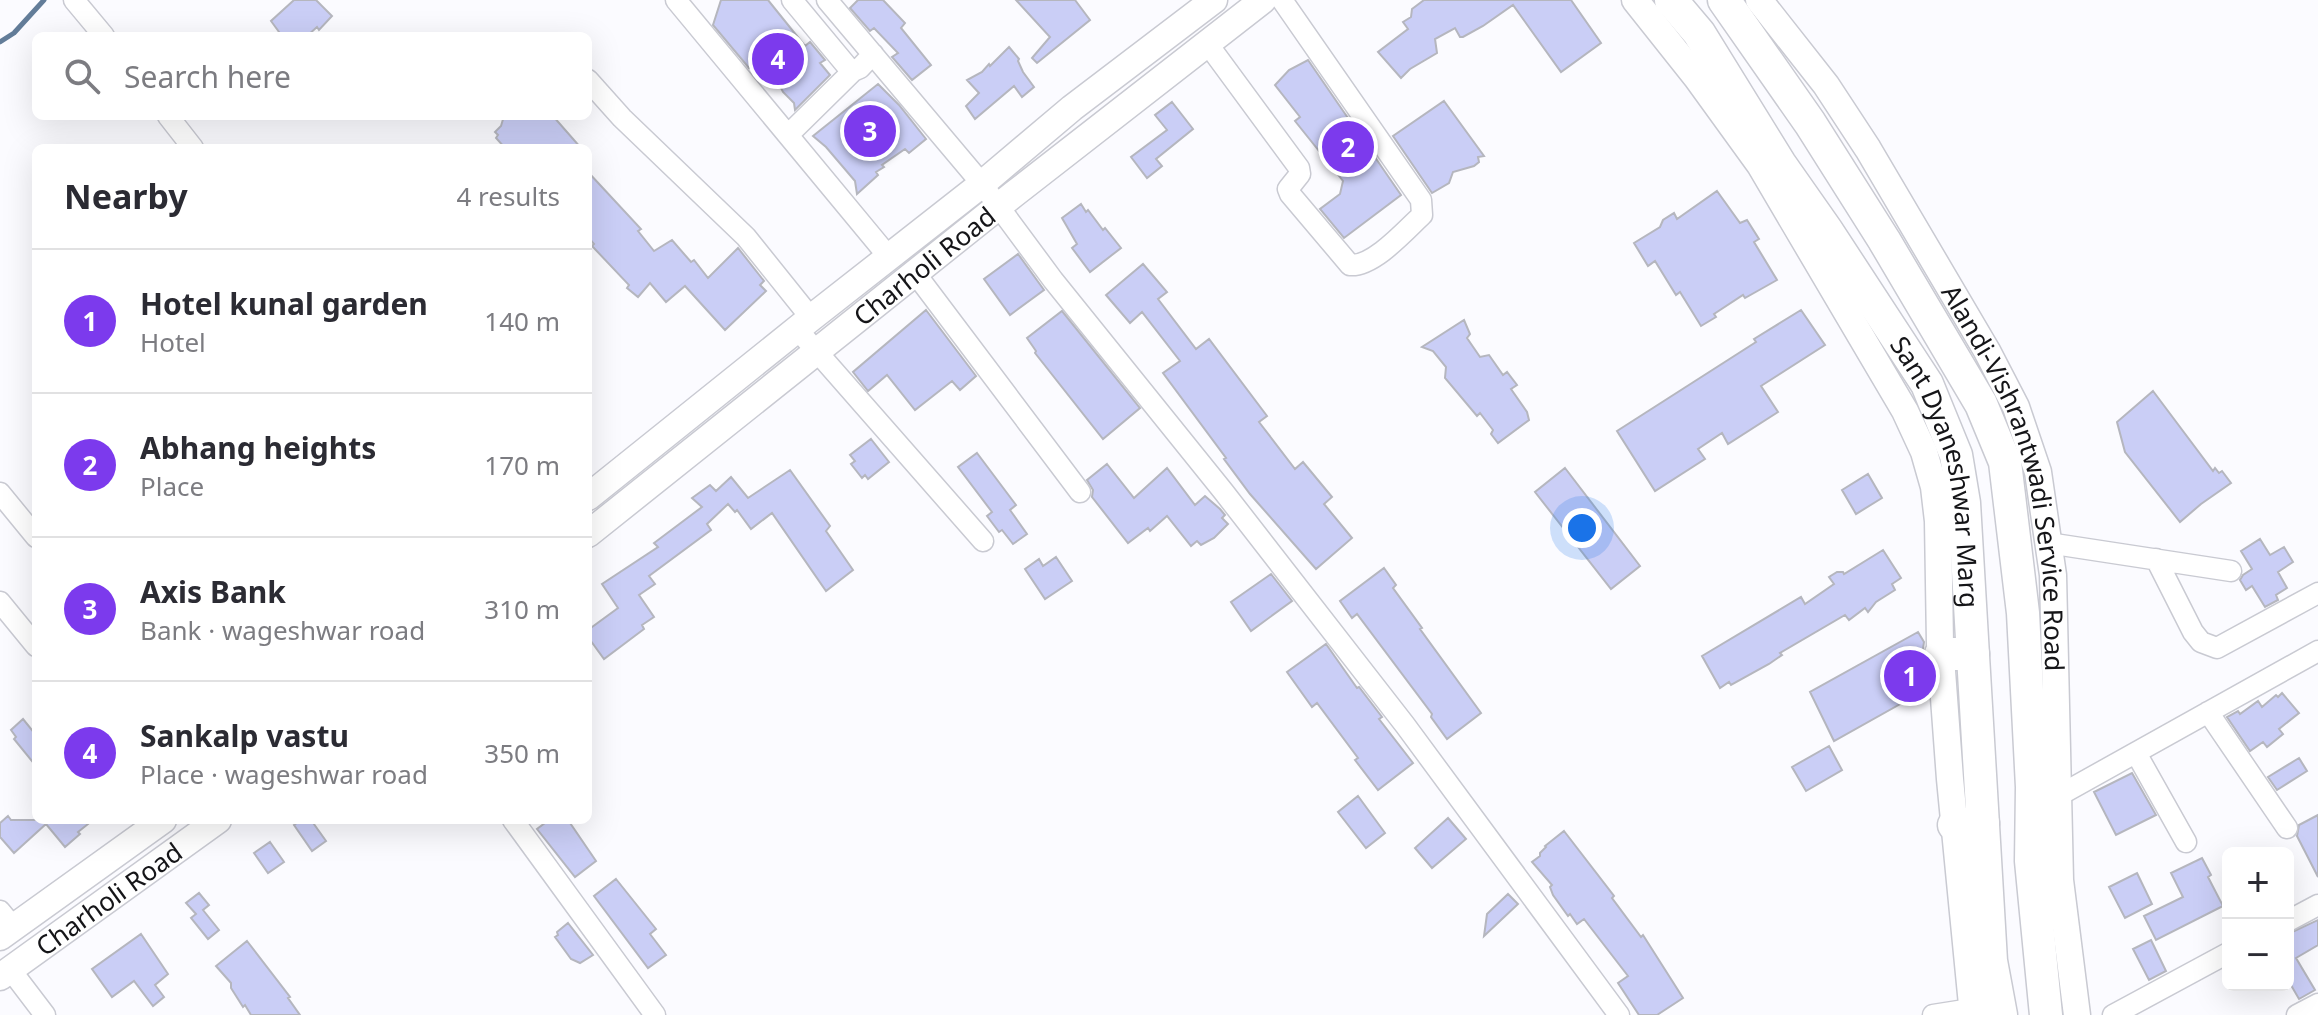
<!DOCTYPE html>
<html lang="en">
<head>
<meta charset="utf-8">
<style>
	:root { --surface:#fff; --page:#f7f7f7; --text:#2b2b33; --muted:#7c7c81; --line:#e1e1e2; --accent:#7c3aed }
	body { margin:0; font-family:"Noto Sans",sans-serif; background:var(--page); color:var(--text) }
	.controls { position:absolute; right:24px; bottom:24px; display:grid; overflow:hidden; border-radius:12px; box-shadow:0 8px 32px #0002 }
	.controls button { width:72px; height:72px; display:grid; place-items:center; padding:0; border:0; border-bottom:2px solid var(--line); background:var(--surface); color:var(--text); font:40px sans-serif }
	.you { position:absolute; left:1582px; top:528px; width:28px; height:28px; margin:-20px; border:6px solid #fff; border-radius:50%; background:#1a73e8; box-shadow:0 0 0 12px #1a73e833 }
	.badge { display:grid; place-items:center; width:52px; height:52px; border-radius:50%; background:var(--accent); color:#fff; font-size:26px; font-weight:700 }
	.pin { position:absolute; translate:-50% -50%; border:4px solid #fff; box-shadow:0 2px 8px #0006 }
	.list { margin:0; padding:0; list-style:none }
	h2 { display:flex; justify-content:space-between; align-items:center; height:104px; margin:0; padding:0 32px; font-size:34px }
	h2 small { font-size:26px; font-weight:400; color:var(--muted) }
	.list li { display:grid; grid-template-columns:52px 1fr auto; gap:24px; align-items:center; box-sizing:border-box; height:144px; padding:0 32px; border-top:2px solid var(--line) }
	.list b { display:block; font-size:30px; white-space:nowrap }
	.list p { margin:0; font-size:26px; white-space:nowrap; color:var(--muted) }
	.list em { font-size:26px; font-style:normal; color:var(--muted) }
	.icon { flex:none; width:44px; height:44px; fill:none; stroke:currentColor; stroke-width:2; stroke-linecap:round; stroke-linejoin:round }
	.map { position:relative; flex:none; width:2318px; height:1015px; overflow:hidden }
	.search { position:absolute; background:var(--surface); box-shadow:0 8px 32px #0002; left:32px; top:32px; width:560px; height:88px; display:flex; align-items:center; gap:20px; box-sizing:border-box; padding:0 28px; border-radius:12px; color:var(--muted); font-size:30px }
	.panel { position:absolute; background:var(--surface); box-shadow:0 8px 32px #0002; left:32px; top:144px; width:560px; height:680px; border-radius:12px }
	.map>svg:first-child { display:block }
</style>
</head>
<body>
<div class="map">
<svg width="2318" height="1015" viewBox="0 0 2318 1015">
	<rect width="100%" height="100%" fill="#fbfbff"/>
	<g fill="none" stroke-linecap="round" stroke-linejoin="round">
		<path stroke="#637d99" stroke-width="5" d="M 0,42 L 14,33 L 44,0"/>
	</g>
	<path fill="#cacef6" stroke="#b5b6be" stroke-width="2" d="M 294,0 L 316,0 L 332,16 L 319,30 L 317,27 L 307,36 L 282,36 L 271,21 Z
		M 721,0 L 768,0 L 805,46 L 810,42 L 825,60 L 820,63 L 830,75 L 795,110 L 794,103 L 783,92 L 774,74 L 767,80 L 760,65 L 749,68 L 713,25 Z
		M 858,0 L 883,0 L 905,23 L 901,28 L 931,65 L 912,80 L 892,57 L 898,53 L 874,28 L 870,31 L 850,8 Z
		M 1016,0 L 1075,0 L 1090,20 L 1037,63 L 1032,58 L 1050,37 Z
		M 1424,0 L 1571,0 L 1601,43 L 1561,72 L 1513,5 L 1483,26 L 1463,37 L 1460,37 L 1455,28 L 1435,39 L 1437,53 L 1410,69 L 1401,78 L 1378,52 L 1408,29 L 1403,22 L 1411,17 L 1412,9 Z
		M 1009,47 L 1019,59 L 1018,61 L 1023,72 L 1034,87 L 1022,97 L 1014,86 L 975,119 L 966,106 L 979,93 L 967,80 L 982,72 L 989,64 L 990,66 Z
		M 1308,60 L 1401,195 L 1344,238 L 1320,209 L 1340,194 L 1343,181 L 1295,121 L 1300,117 L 1275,85 L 1289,70 Z
		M 878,84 L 899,105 L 926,139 L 909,153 L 905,149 L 882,165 L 884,167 L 876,172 L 878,175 L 857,194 L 855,181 L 826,147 L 813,136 Z
		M 1444,101 L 1484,156 L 1478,157 L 1479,162 L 1474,166 L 1453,172 L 1449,183 L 1432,193 L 1393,136 Z
		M 1172,102 L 1193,129 L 1156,159 L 1162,166 L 1147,178 L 1131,157 L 1167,130 L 1155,115 Z
		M 504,116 L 553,116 L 581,148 L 505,148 L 496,138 L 498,135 L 495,132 L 501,126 Z
		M 588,172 L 641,229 L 638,231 L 654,251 L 672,240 L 691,262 L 694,260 L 708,278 L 738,248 L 764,281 L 760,285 L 766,291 L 725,330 L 685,286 L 666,302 L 650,283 L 638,297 L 627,288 L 629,285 L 592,246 L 594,244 L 588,237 Z
		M 1717,191 L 1740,223 L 1747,220 L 1759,239 L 1754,242 L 1777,280 L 1745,298 L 1743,295 L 1714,314 L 1716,317 L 1701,326 L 1680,292 L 1676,295 L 1655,261 L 1648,266 L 1634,243 L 1660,227 L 1663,220 L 1674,213 L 1677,219 Z
		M 1081,204 L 1086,212 L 1088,210 L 1103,230 L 1105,228 L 1121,248 L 1090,272 L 1072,248 L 1077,244 L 1062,218 Z
		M 1018,254 L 1044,290 L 1010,315 L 984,279 Z
		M 1143,264 L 1167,292 L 1158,299 L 1196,349 L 1209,339 L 1267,416 L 1259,422 L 1295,469 L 1303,462 L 1332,497 L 1324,504 L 1352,538 L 1316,569 L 1250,494 L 1224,459 L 1226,458 L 1163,373 L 1180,361 L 1142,312 L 1130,323 L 1106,295 Z
		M 926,310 L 976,376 L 960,390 L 952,381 L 915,410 L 887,375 L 868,391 L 853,372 Z
		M 1801,310 L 1825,345 L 1761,386 L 1778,412 L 1728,444 L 1722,433 L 1698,449 L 1705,459 L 1655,491 L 1617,431 L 1756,342 L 1754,339 Z
		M 1062,311 L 1140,408 L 1103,439 L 1035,353 L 1036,351 L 1027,338 Z
		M 1464,320 L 1470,334 L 1467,338 L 1480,357 L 1489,355 L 1503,375 L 1507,372 L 1517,385 L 1511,389 L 1527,412 L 1529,420 L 1498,443 L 1491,434 L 1493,430 L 1480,413 L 1477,416 L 1445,378 L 1446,367 L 1433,351 L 1422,347 Z
		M 2153,391 L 2213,471 L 2215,468 L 2219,473 L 2222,471 L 2231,483 L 2201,504 L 2180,522 L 2125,452 L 2117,422 Z
		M 871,439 L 889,462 L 868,479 L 865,475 L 862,478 L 851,464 L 855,461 L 850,455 Z
		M 977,453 L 1016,505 L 1010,510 L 1027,534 L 1013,544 L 1002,530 L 999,532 L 987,516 L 992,512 L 958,467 Z
		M 1107,464 L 1134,498 L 1167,468 L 1195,505 L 1205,496 L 1220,509 L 1225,515 L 1222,518 L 1228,524 L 1214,538 L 1201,545 L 1197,541 L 1191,546 L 1167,516 L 1150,531 L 1148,528 L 1128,543 L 1092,497 L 1093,490 L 1087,480 Z
		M 1565,468 L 1640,566 L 1611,589 L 1535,492 Z
		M 790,470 L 830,526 L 826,531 L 853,570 L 826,591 L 772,513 L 751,529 L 737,510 L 735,512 L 728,504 L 707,524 L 711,530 L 649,576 L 655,584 L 639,595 L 654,617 L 642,625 L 644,629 L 604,659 L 588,637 L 588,630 L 618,608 L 602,584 L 658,547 L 654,543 L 702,507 L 692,498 L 710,485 L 716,491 L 731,477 L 748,498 Z
		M 1868,474 L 1882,498 L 1856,514 L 1842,490 Z
		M 2260,539 L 2270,555 L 2284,547 L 2293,562 L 2278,572 L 2287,588 L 2276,595 L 2278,600 L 2265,607 L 2252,586 L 2246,590 L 2240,580 L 2243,575 L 2252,569 L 2241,551 Z
		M 1883,550 L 1901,578 L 1892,584 L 1895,590 L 1876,602 L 1868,612 L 1865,608 L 1849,620 L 1845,615 L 1780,653 L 1782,655 L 1769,664 L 1731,685 L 1729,682 L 1720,688 L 1702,656 L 1801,597 L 1805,604 L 1834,584 L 1829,577 L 1837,572 L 1843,572 L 1844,574 Z
		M 1056,557 L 1072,581 L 1045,599 L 1025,569 L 1039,559 L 1043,566 Z
		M 1384,568 L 1396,585 L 1393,588 L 1422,628 L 1420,629 L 1481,713 L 1447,739 L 1431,717 L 1432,714 L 1357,614 L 1352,618 L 1340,601 Z
		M 1271,574 L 1292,601 L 1251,631 L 1231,602 Z
		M 1918,632 L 1924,642 L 1922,655 L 1925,665 L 1927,689 L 1834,741 L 1810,692 Z
		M 1326,644 L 1357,688 L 1359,687 L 1382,717 L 1379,719 L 1413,763 L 1378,790 L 1355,760 L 1358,758 L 1317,703 L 1312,707 L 1287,672 Z
		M 2282,693 L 2299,713 L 2279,729 L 2283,734 L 2267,747 L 2263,742 L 2250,751 L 2227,717 L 2238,711 L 2240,714 L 2258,701 L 2262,707 L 2276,695 L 2278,697 Z
		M 23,719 L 36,735 L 36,766 L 14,739 L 16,737 L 11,730 Z
		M 1829,746 L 1842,770 L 1806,791 L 1792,767 Z
		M 2299,758 L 2307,771 L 2277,790 L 2268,777 Z
		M 2132,773 L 2156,815 L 2116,835 L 2094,792 Z
		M 1358,796 L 1385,833 L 1366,848 L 1338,812 Z
		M 2318,815 L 2318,877 L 2297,836 L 2299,825 Z
		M 8,816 L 11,820 L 93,820 L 78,832 L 80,834 L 65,847 L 46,824 L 14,853 L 0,837 L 0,823 Z
		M 1448,818 L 1466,839 L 1432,868 L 1415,848 Z
		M 301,820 L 311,820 L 326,841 L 312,851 L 294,825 Z
		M 549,820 L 568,820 L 596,861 L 575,877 L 537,829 Z
		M 1564,831 L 1614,896 L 1612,898 L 1641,937 L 1643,935 L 1683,998 L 1657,1015 L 1639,1015 L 1618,983 L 1628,976 L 1584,919 L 1577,924 L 1570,914 L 1568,916 L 1553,895 L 1550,887 L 1552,885 L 1532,862 L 1540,856 L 1540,853 L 1546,847 L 1545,846 Z
		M 270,842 L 284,862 L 268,873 L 254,853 Z
		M 2202,858 L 2211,875 L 2208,877 L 2223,906 L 2156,940 L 2144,916 L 2183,897 L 2171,873 Z
		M 2137,873 L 2152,904 L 2125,918 L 2109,887 Z
		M 616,879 L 656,929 L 650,934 L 666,955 L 648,968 L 594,896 Z
		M 199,893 L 209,905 L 203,910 L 219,930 L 208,939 L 191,918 L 196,914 L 186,903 Z
		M 1508,894 L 1518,904 L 1484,936 L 1487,914 Z
		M 2318,920 L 2318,945 L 2296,958 L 2315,990 L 2299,999 L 2288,980 L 2288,934 Z
		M 568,923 L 593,955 L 580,963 L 571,959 L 555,937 L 558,935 L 557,932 Z
		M 141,934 L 168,974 L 155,985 L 164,997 L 153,1006 L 134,981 L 112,997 L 92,969 Z
		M 2151,940 L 2166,971 L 2149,980 L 2133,949 Z
		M 247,941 L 290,997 L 288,998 L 300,1015 L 251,1015 L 245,1005 L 243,1007 L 231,988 L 231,983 L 216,966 Z"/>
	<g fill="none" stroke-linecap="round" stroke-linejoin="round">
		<defs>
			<path id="minor" d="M 74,0 L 104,36
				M 676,0 L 888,256
				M 792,0 L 846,65 L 853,71 L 860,68 L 873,54
				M 827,0 L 982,184 L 1053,280 L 1223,491 L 1405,725 L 1619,1015
				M 1207,43 L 1299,168 L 1300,174 L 1288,189 L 1290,194 L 1350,265 C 1373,267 1405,231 1422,215 L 1421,200 L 1282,0
				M 588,80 L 622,118 L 746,237 L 811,318
				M 168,116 L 193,148
				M 788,135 L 853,71
				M 915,273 L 1080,492
				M 797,329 L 983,541
				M 0,493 L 36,537
				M 2048,543 L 2231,571
				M 2156,559 L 2193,632 L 2201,642 L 2217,648 L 2318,593
				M 0,602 L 36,646
				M 2208,712 L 2287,828
				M 2136,753 L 2186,842
				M 2058,796 L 2318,651
				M 513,820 L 655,1015
				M 0,911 L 14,928
				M 2288,921 L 2318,905
				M 10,969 L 45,1015
				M 1933,1015 L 1971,1009
				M 2113,1015 L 2228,953
				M 2297,1015 L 2318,1004"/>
			<g id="tertiary">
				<path d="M 1635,0 L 1697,78 L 1760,165 L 1905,411 L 1924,452 L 1934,487 L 1938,521 L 1940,644 L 1950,779 L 1973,1015"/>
				<path id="s1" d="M 1759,0 L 1826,85 L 1868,149 L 1987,351 L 2016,407 L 2038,472 L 2053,575 L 2060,880 L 2077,1015"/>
				<path d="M 588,497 L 811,318 L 982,184 L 1072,108 L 1214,0"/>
				<path id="s2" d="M 588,534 L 1014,194 L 1263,0"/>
				<path d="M 0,937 L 163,820"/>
				<path id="s3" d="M 0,977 L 218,820"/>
			</g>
			<g id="primary">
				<path id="s4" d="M 1671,0 L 1699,33 L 1780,164 L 1827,231 L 1927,384 L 1956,455 L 1964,503 L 1991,961 L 2001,1015"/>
				<path d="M 1724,0 L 1810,123 L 1884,240 L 1981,404 L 2005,462 L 2023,613 L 2032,787 L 2031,861 L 2046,1015"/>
				<path d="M 1941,654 L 1973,654"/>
				<path d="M 1954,825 L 1983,823"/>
			</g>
		</defs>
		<use href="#minor" stroke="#c9cad2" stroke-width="23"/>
		<use href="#tertiary" stroke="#c9cad2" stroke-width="29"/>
		<use href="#primary" stroke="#c9cad2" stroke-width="35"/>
		<use href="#minor" stroke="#fff" stroke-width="20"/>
		<use href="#tertiary" stroke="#fff" stroke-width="26"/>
		<use href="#primary" stroke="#fff" stroke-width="32"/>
	</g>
	<g text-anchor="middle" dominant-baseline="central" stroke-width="6" stroke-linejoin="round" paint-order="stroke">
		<g font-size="26" fill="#151518" stroke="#fbfbff">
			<text stroke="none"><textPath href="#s2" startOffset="430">Charholi Road</textPath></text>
			<text stroke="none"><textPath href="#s4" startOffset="550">Sant Dyaneshwar Marg</textPath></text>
			<text stroke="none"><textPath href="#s1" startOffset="548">Alandi-Vishrantwadi Service Road</textPath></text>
			<text stroke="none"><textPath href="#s3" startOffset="134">Charholi Road</textPath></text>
		</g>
	</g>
</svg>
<div class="controls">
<button>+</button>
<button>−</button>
</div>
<div class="you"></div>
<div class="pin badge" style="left:1910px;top:676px">1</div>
<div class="pin badge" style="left:1348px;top:147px">2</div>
<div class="pin badge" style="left:870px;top:131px">3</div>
<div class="pin badge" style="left:778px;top:59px">4</div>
<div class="search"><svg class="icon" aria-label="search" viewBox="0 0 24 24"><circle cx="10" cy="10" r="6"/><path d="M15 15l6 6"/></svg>Search here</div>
<section class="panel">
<h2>Nearby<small>4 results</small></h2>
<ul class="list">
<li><span class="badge">1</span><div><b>Hotel kunal garden</b><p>Hotel</p></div><em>140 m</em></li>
<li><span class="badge">2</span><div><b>Abhang heights</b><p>Place</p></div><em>170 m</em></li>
<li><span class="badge">3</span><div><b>Axis Bank</b><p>Bank · wageshwar road</p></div><em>310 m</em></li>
<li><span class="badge">4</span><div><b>Sankalp vastu</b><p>Place · wageshwar road</p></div><em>350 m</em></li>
</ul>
</section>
</div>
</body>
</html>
